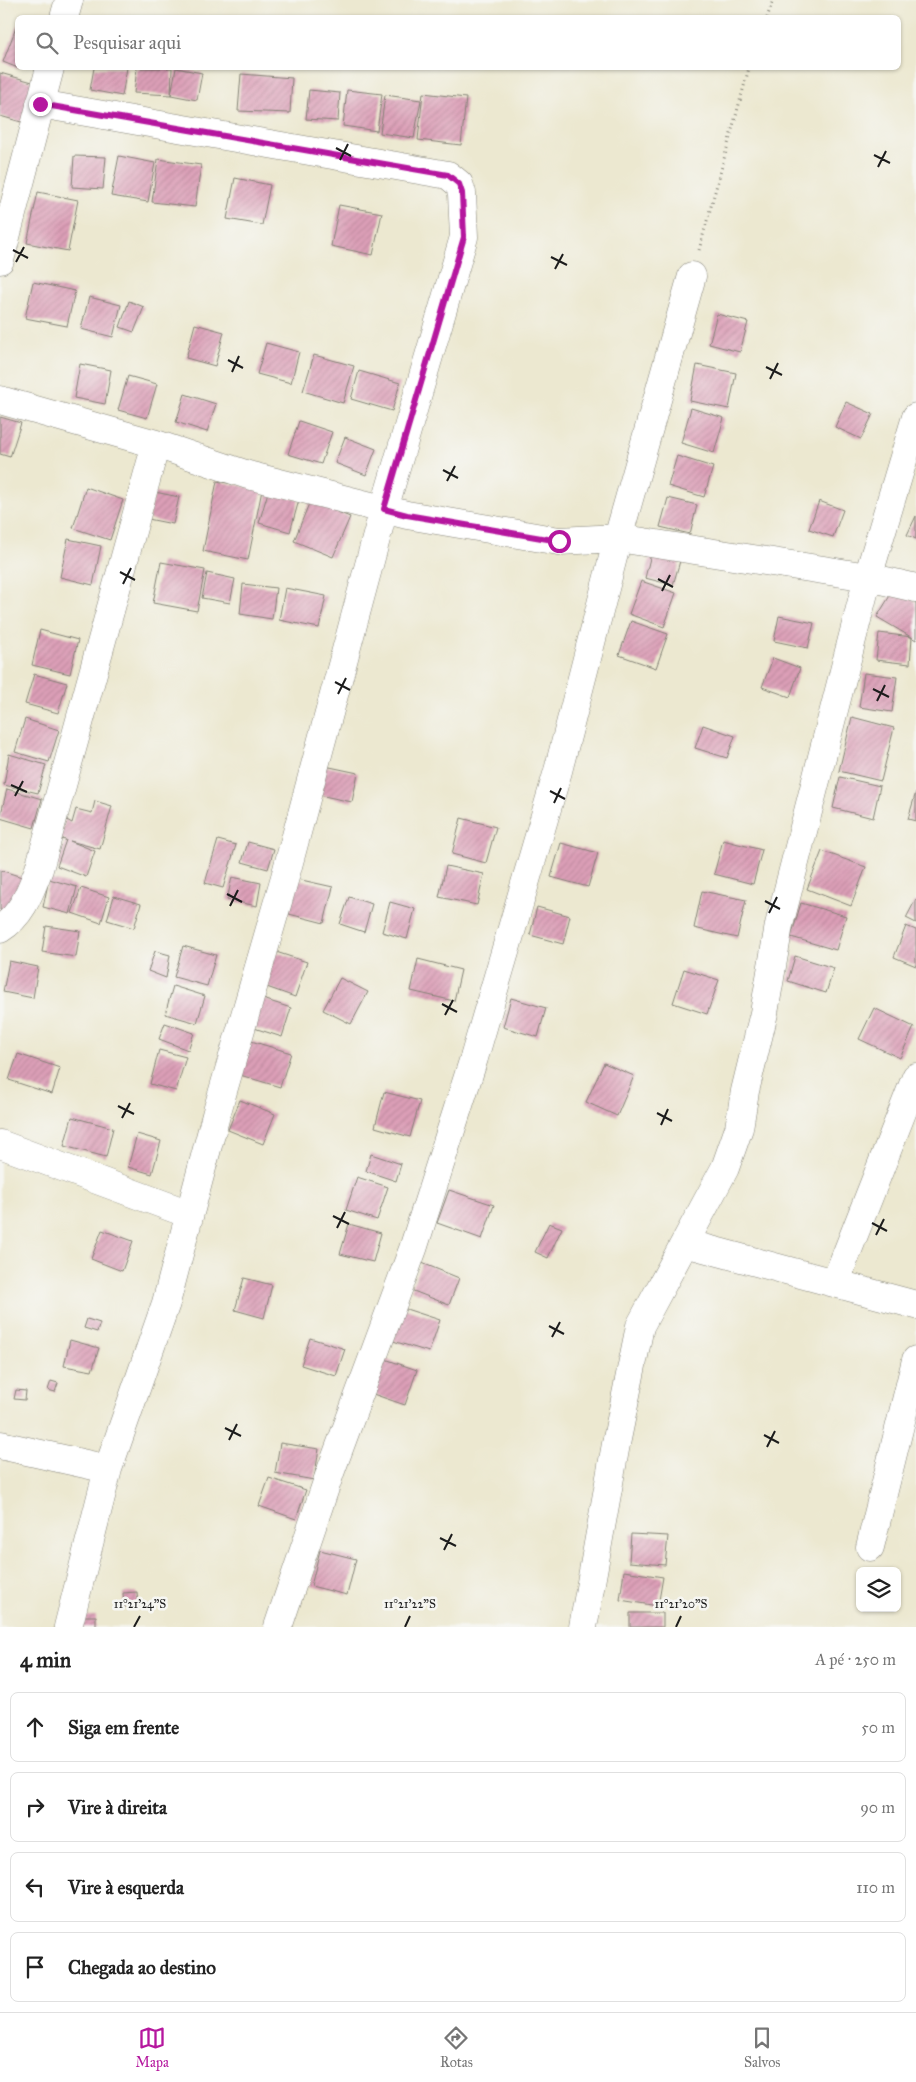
<!DOCTYPE html>
<html lang="pt">
<head>
<meta charset="utf-8">
<style>
	:root { --surface:#fff; --page:#f2f2f2; --text:#222; --muted:#767676; --line:#e0e0e0; --accent:#b5179e }
	body { margin:0; font-family:"IM FELL Great Primer",serif; background:var(--page); color:var(--text) }
	.controls { position:absolute; right:15px; bottom:15px; display:grid; overflow:hidden; border-radius:8px; box-shadow:0 1px 4px #0004 }
	.controls button { width:45px; height:45px; display:grid; place-items:center; padding:0; border:0; border-bottom:1px solid var(--line); background:var(--surface); color:var(--text); font:25px sans-serif }
	.stop { position:absolute; width:15px; height:15px; margin:-11px; border:4px solid #b5179e; border-radius:50%; background:#fff }
	.stop.end { background:#b5179e; border-color:#fff; box-shadow:0 1px 5px #0008 }
	.list { margin:0; padding:0; list-style:none }
	h2 { display:flex; justify-content:space-between; align-items:center; height:65px; margin:0; padding:0 20px; font-size:21px }
	h2 small { font-size:16px; font-weight:400; color:var(--muted) }
	.list li { display:grid; grid-template-columns:32px 1fr auto; gap:15px; align-items:center; box-sizing:border-box; height:70px; margin:0 10px 10px; padding:0 10px; border:1px solid var(--line); border-radius:8px }
	.list b { display:block; font-size:19px; white-space:nowrap }
	.list em { font-size:16px; font-style:normal; color:var(--muted) }
	.icon { flex:none; width:28px; height:28px; fill:none; stroke:currentColor; stroke-width:2; stroke-linecap:round; stroke-linejoin:round }
	.map { position:relative; flex:none; width:916px; height:1627px; overflow:hidden }
	.search { position:absolute; background:var(--surface); box-shadow:0 1px 4px #0004; left:15px; right:15px; top:15px; height:55px; display:flex; align-items:center; gap:12px; box-sizing:border-box; padding:0 18px; border-radius:8px; color:var(--muted); font-size:19px }
	.sheet { height:385px; background:var(--surface) }
	nav { display:flex; justify-content:space-around; align-items:center; box-sizing:border-box; height:70px; border-top:1px solid var(--line); background:var(--surface); font-size:14px; color:var(--muted) }
	nav a { display:grid; justify-items:center; gap:2px }
	nav .on { color:var(--accent) }
	.map>svg:first-child { display:block }
</style>
</head>
<body>
<div class="map">
<svg width="916" height="1627" viewBox="0 0 916 1627">
	<defs>
		<pattern id="building-hatch" width="6" height="6" patternUnits="userSpaceOnUse" patternTransform="scale(1.25)"><rect width="6" height="6" fill="#dc9fb7"/><path d="M-1 1l2-2M0 6l6-6M5 7l2-2" fill="none" stroke="#bc889d"/></pattern>
	</defs>
	<rect width="100%" height="100%" fill="#f6f6f2"/>
	<filter id="ink" filterUnits="userSpaceOnUse"><feTurbulence type="fractalNoise" baseFrequency=".02" numOctaves="2"/><feDisplacementMap in="SourceGraphic" scale="10" xChannelSelector="R" yChannelSelector="G"/><feConvolveMatrix kernelMatrix="1 2 1 2 8 2 1 2 1" color-interpolation-filters="sRGB"/></filter>
	<filter id="wash" filterUnits="userSpaceOnUse"><feTurbulence type="fractalNoise" baseFrequency=".0096" numOctaves="4" result="noise"/><feDisplacementMap in="SourceGraphic" scale="20" xChannelSelector="R" yChannelSelector="G"/><feGaussianBlur stdDeviation="1.12" result="paint"/><feColorMatrix in="noise" values="0 0 0 0 0 0 0 0 0 0 0 0 0 0 0 0 0 1.4 0 .05"/><feComposite in="paint" operator="in"/></filter>
	<g filter="url(#wash)">
		<rect width="100%" height="100%" fill="#ece8d0"/>
		<g id="blocks">
			<path fill="url(#building-hatch)" d="M 17,25 L 18,25 L 18,68 L 3,62 Z
				M 94,68 L 127,68 L 122,96 L 90,90 Z
				M 137,68 L 172,68 L 171,95 L 134,93 Z
				M 176,68 L 202,73 L 197,100 L 171,95 Z
				M 0,73 L 36,83 L 25,123 L 0,116 Z
				M 241,74 L 292,78 L 290,113 L 238,111 Z
				M 309,90 L 340,93 L 338,121 L 306,119 Z
				M 347,90 L 382,94 L 377,131 L 343,126 Z
				M 423,93 L 466,98 L 461,145 L 418,140 Z
				M 385,95 L 421,100 L 414,138 L 380,133 Z
				M 74,156 L 106,157 L 103,189 L 72,187 Z
				M 119,156 L 155,163 L 148,202 L 111,196 Z
				M 158,159 L 201,165 L 195,207 L 152,202 Z
				M 235,178 L 270,185 L 262,225 L 227,219 Z
				M 38,192 L 78,200 L 68,251 L 27,243 Z
				M 339,205 L 382,213 L 373,255 L 331,246 Z
				M 33,282 L 75,291 L 67,326 L 25,318 Z
				M 89,297 L 121,305 L 113,337 L 81,329 Z
				M 129,301 L 144,307 L 134,332 L 120,327 Z
				M 717,314 L 748,322 L 740,352 L 709,344 Z
				M 195,324 L 224,332 L 215,366 L 186,358 Z
				M 266,343 L 299,352 L 291,383 L 257,374 Z
				M 314,355 L 354,366 L 343,403 L 303,391 Z
				M 80,364 L 111,370 L 105,404 L 74,398 Z
				M 697,365 L 736,373 L 729,409 L 690,401 Z
				M 359,371 L 400,383 L 392,411 L 351,399 Z
				M 128,376 L 157,384 L 147,418 L 118,410 Z
				M 185,394 L 216,404 L 207,432 L 176,422 Z
				M 846,402 L 873,414 L 861,439 L 835,427 Z
				M 691,408 L 724,418 L 714,453 L 681,443 Z
				M 0,417 L 21,423 L 10,457 L 0,454 Z
				M 299,421 L 332,432 L 321,464 L 288,454 Z
				M 345,437 L 376,449 L 366,475 L 335,463 Z
				M 677,456 L 713,467 L 704,497 L 668,486 Z
				M 217,481 L 262,490 L 248,560 L 203,551 Z
				M 86,487 L 123,500 L 110,540 L 73,528 Z
				M 155,492 L 179,497 L 173,524 L 148,519 Z
				M 268,492 L 299,500 L 290,532 L 259,523 Z
				M 668,498 L 697,505 L 690,534 L 660,527 Z
				M 310,501 L 350,517 L 333,557 L 294,541 Z
				M 819,501 L 843,510 L 833,537 L 809,529 Z
				M 916,516 L 916,539 L 907,535 Z
				M 68,539 L 101,546 L 93,585 L 60,577 Z
				M 651,554 L 680,561 L 673,585 L 645,578 Z
				M 161,562 L 205,570 L 197,611 L 153,603 Z
				M 207,573 L 235,579 L 230,603 L 202,598 Z
				M 641,581 L 676,593 L 664,627 L 629,614 Z
				M 243,584 L 276,588 L 272,619 L 240,614 Z
				M 285,588 L 326,596 L 319,628 L 279,620 Z
				M 894,589 L 916,602 L 916,640 L 877,617 Z
				M 779,616 L 814,623 L 808,648 L 774,641 Z
				M 631,621 L 668,634 L 656,668 L 619,655 Z
				M 40,630 L 78,640 L 70,674 L 32,665 Z
				M 879,633 L 912,637 L 910,664 L 876,660 Z
				M 773,658 L 800,668 L 790,697 L 762,687 Z
				M 864,673 L 897,677 L 892,712 L 859,707 Z
				M 34,674 L 67,683 L 58,713 L 25,704 Z
				M 852,717 L 894,728 L 881,781 L 839,771 Z
				M 25,719 L 59,730 L 49,762 L 15,752 Z
				M 703,725 L 735,736 L 727,758 L 695,748 Z
				M 9,754 L 46,765 L 38,793 L 4,785 Z
				M 325,766 L 358,773 L 352,802 L 319,795 Z
				M 840,777 L 880,786 L 873,818 L 833,808 Z
				M 7,789 L 42,799 L 34,828 L 0,818 Z
				M 916,792 L 916,821 L 908,819 Z
				M 95,801 L 112,806 L 100,849 L 70,841 L 95,851 L 86,877 L 57,866 L 66,840 L 60,839 L 65,819 L 72,823 L 76,809 L 92,813 Z
				M 461,818 L 496,827 L 486,863 L 452,854 Z
				M 218,840 L 236,845 L 223,888 L 205,883 Z
				M 723,840 L 762,850 L 753,884 L 714,874 Z
				M 248,842 L 274,849 L 268,869 L 242,862 Z
				M 561,843 L 598,853 L 588,887 L 551,877 Z
				M 822,851 L 866,867 L 851,906 L 807,889 Z
				M 446,866 L 484,874 L 477,905 L 439,897 Z
				M 0,870 L 25,878 L 11,914 L 0,910 Z
				M 232,877 L 261,883 L 257,906 L 227,900 Z
				M 49,879 L 77,887 L 70,914 L 43,907 Z
				M 297,879 L 333,887 L 324,923 L 289,914 Z
				M 81,888 L 109,897 L 101,923 L 72,913 Z
				M 702,891 L 746,900 L 737,938 L 694,928 Z
				M 114,896 L 141,904 L 134,928 L 107,920 Z
				M 349,897 L 372,904 L 364,932 L 340,924 Z
				M 916,899 L 916,923 L 906,918 Z
				M 390,902 L 415,909 L 407,939 L 382,932 Z
				M 801,903 L 846,916 L 836,950 L 791,937 Z
				M 537,907 L 570,916 L 563,944 L 530,935 Z
				M 46,926 L 80,931 L 76,957 L 42,952 Z
				M 906,926 L 916,930 L 916,966 L 894,957 Z
				M 183,946 L 216,955 L 207,986 L 174,977 Z
				M 155,951 L 170,955 L 166,978 L 148,971 Z
				M 276,952 L 307,962 L 295,997 L 264,986 Z
				M 795,956 L 834,968 L 826,993 L 788,981 Z
				M 418,959 L 461,970 L 454,1001 L 411,991 Z
				M 9,961 L 38,967 L 33,998 L 3,992 Z
				M 684,969 L 719,980 L 707,1014 L 673,1003 Z
				M 340,978 L 368,992 L 351,1024 L 323,1010 Z
				M 173,986 L 205,996 L 197,1023 L 165,1014 Z
				M 260,998 L 291,1008 L 282,1037 L 251,1027 Z
				M 511,998 L 546,1008 L 538,1037 L 503,1027 Z
				M 874,1008 L 914,1027 L 900,1058 L 859,1039 Z
				M 165,1023 L 194,1033 L 188,1050 L 159,1039 Z
				M 251,1041 L 291,1053 L 280,1087 L 240,1075 Z
				M 159,1050 L 186,1057 L 176,1091 L 150,1084 Z
				M 18,1054 L 60,1068 L 52,1094 L 9,1080 Z
				M 604,1063 L 634,1076 L 617,1116 L 586,1102 Z
				M 384,1092 L 420,1101 L 410,1137 L 375,1127 Z
				M 240,1100 L 275,1114 L 263,1144 L 228,1130 Z
				M 72,1117 L 113,1128 L 106,1157 L 64,1146 Z
				M 137,1134 L 161,1141 L 152,1174 L 128,1167 Z
				M 371,1154 L 401,1164 L 396,1181 L 366,1171 Z
				M 357,1177 L 388,1187 L 377,1220 L 346,1210 Z
				M 449,1190 L 494,1205 L 482,1239 L 437,1223 Z
				M 549,1223 L 562,1228 L 548,1258 L 535,1252 Z
				M 349,1224 L 381,1233 L 373,1262 L 340,1254 Z
				M 102,1230 L 133,1241 L 122,1271 L 91,1259 Z
				M 422,1263 L 459,1278 L 449,1305 L 411,1290 Z
				M 244,1278 L 272,1285 L 264,1318 L 235,1310 Z
				M 403,1308 L 440,1320 L 429,1352 L 393,1341 Z
				M 87,1319 L 100,1323 L 97,1332 L 84,1328 Z
				M 310,1338 L 345,1349 L 336,1376 L 301,1365 Z
				M 70,1340 L 99,1348 L 92,1371 L 64,1366 Z
				M 385,1359 L 417,1370 L 405,1405 L 373,1394 Z
				M 51,1381 L 58,1383 L 55,1392 L 48,1390 Z
				M 16,1390 L 26,1391 L 25,1400 L 14,1399 Z
				M 280,1443 L 319,1449 L 314,1480 L 275,1473 Z
				M 269,1478 L 306,1490 L 296,1519 L 259,1506 Z
				M 631,1534 L 668,1536 L 665,1565 L 629,1562 Z
				M 320,1550 L 356,1559 L 347,1595 L 311,1586 Z
				M 624,1571 L 663,1577 L 658,1606 L 620,1600 Z
				M 137,1592 L 138,1606 L 124,1607 L 123,1593 Z
				M 630,1613 L 663,1613 L 663,1627 L 630,1627 Z
				M 80,1616 L 96,1616 L 96,1627 L 80,1627 Z"/>
		</g>
	</g>
	<g filter="url(#ink)">
		<use href="#blocks" fill-opacity="0" stroke="#848276" stroke-width="1"/>
		<g fill="none" stroke-linecap="round" stroke-linejoin="round">
			<defs>
				<path id="minor" d="M 64,18 L 69,0
					M 40,104 L 448,175 L 459,184 L 462,193 L 464,237 L 384,509 L 285,877 L 216,1115 L 166,1303 L 108,1469 L 68,1627
					M 0,260 L 50,68
					M 0,400 L 156,444 L 248,475 L 407,515 L 559,541 L 618,538 L 868,577 L 916,588
					M 0,929 C 22,916 30,892 39,869 L 156,444
					M 0,1144 L 189,1214
					M 685,1243 L 916,1305
					M 835,1283 L 916,1077
					M 0,1445 L 108,1469
					M 870,1547 L 916,1360
					M 278,1627 L 330,1473 L 413,1249 L 474,1058 L 558,771 L 618,538 L 692,276
					M 583,1627 L 616,1444 L 640,1326 L 725,1168 L 739,1128 L 745,1091 L 764,1013 L 779,925 L 868,577 L 916,417"/>
			</defs>
			<use href="#minor" stroke="#848276" stroke-width="29"/>
			<path stroke="#848276" stroke-width="3" stroke-dasharray="1 4" stroke-linecap="butt" d="M 767,18 L 773,0
				M 699,250 L 749,68"/>
			<use href="#minor" stroke="#fff" stroke-width="28"/>
		</g>
	</g>
	<g fill="none" stroke-linecap="round" stroke-linejoin="round" filter="url(#ink)">
		<path stroke="#b5179e" stroke-width="6" d="M 40,104 L 448,175 L 459,184 L 462,193 L 464,237 L 384,509 L 407,515 L 559,541"/>
	</g>
	<path fill="none" stroke="#1c1c1c" stroke-width="2" d="M 336,148 L 351,156M 874,155 L 890,163M 340,160 L 348,144M 878,167 L 886,151M 13,250 L 28,258M 551,257 L 567,265M 16,262 L 24,247M 555,269 L 563,254M 228,360 L 243,368M 766,367 L 782,375M 232,372 L 239,356M 770,379 L 778,363M 443,470 L 458,478M 447,481 L 455,466M 120,572 L 135,580M 658,579 L 673,587M 123,584 L 131,568M 662,591 L 670,575M 335,682 L 350,690M 873,689 L 889,697M 338,694 L 346,678M 877,701 L 885,685M 11,785 L 27,792M 550,791 L 565,799M 15,796 L 23,781M 554,803 L 561,788M 227,894 L 242,902M 765,901 L 780,909M 230,906 L 238,890M 769,913 L 777,897M 442,1004 L 457,1012M 445,1015 L 453,1000M 118,1106 L 134,1114M 657,1113 L 672,1121M 122,1118 L 130,1103M 661,1125 L 668,1109M 333,1216 L 349,1224M 872,1223 L 887,1231M 337,1228 L 345,1212M 876,1235 L 884,1219M 549,1326 L 564,1334M 552,1337 L 560,1322M 225,1428 L 241,1436M 764,1435 L 779,1443M 229,1440 L 237,1424M 767,1447 L 775,1431M 440,1538 L 456,1546M 444,1550 L 452,1534M 134,1627 L 140,1616M 405,1627 L 410,1616M 676,1627 L 681,1616"/>
	<g font-size="12" text-anchor="middle" fill="#1c1c1c" stroke="#f6f6f2" stroke-width="5" stroke-linejoin="round" paint-order="stroke">
		<text x="140" y="1608">11°21'24"S</text>
		<text x="410" y="1608">11°21'22"S</text>
		<text x="681" y="1608">11°21'20"S</text>
	</g>
</svg>
<div class="controls">
<button><svg class="icon" aria-label="layers" viewBox="0 0 24 24"><path d="M12 4l9 5-9 5-9-5zM3 14l9 5 9-5"/></svg></button>
</div>
<div class="stop" style="left:559px;top:541px"></div>
<div class="stop end" style="left:40px;top:104px"></div>
<div class="search"><svg class="icon" aria-label="search" viewBox="0 0 24 24"><circle cx="10" cy="10" r="6"/><path d="M15 15l6 6"/></svg>Pesquisar aqui</div>
</div>
<section class="sheet">
<h2>4 min<small>A pé · 250 m</small></h2>
<ul class="list">
<li><svg class="icon" aria-label="ahead" viewBox="0 0 24 24"><path d="M12 20V5M6 11l6-6 6 6"/></svg><div><b>Siga em frente</b></div><em>50 m</em></li>
<li><svg class="icon" aria-label="right" viewBox="0 0 24 24"><path d="M7 20v-9h11M14 6l5 5-5 5"/></svg><div><b>Vire à direita</b></div><em>90 m</em></li>
<li><svg class="icon" aria-label="left" viewBox="0 0 24 24"><path d="M17 20v-9H6M10 6l-5 5 5 5"/></svg><div><b>Vire à esquerda</b></div><em>110 m</em></li>
<li><svg class="icon" aria-label="arrive" viewBox="0 0 24 24"><path d="M6 21V4h12l-3 4 3 4H6"/></svg><div><b>Chegada ao destino</b></div></li>
</ul>
</section>
<nav>
<a class="on"><svg class="icon" aria-label="map" viewBox="0 0 24 24"><path d="M3 6l6-2 6 2 6-2v14l-6 2-6-2-6 2zM9 4v14M15 6v14"/></svg>Mapa</a>
<a><svg class="icon" aria-label="directions" viewBox="0 0 24 24"><path d="M12 3l9 9-9 9-9-9zM9 14v-3h6M13 9l2 2-2 2"/></svg>Rotas</a>
<a><svg class="icon" aria-label="saved" viewBox="0 0 24 24"><path d="M7 4h10v16l-5-4-5 4z"/></svg>Salvos</a>
</nav>
</body>
</html>
